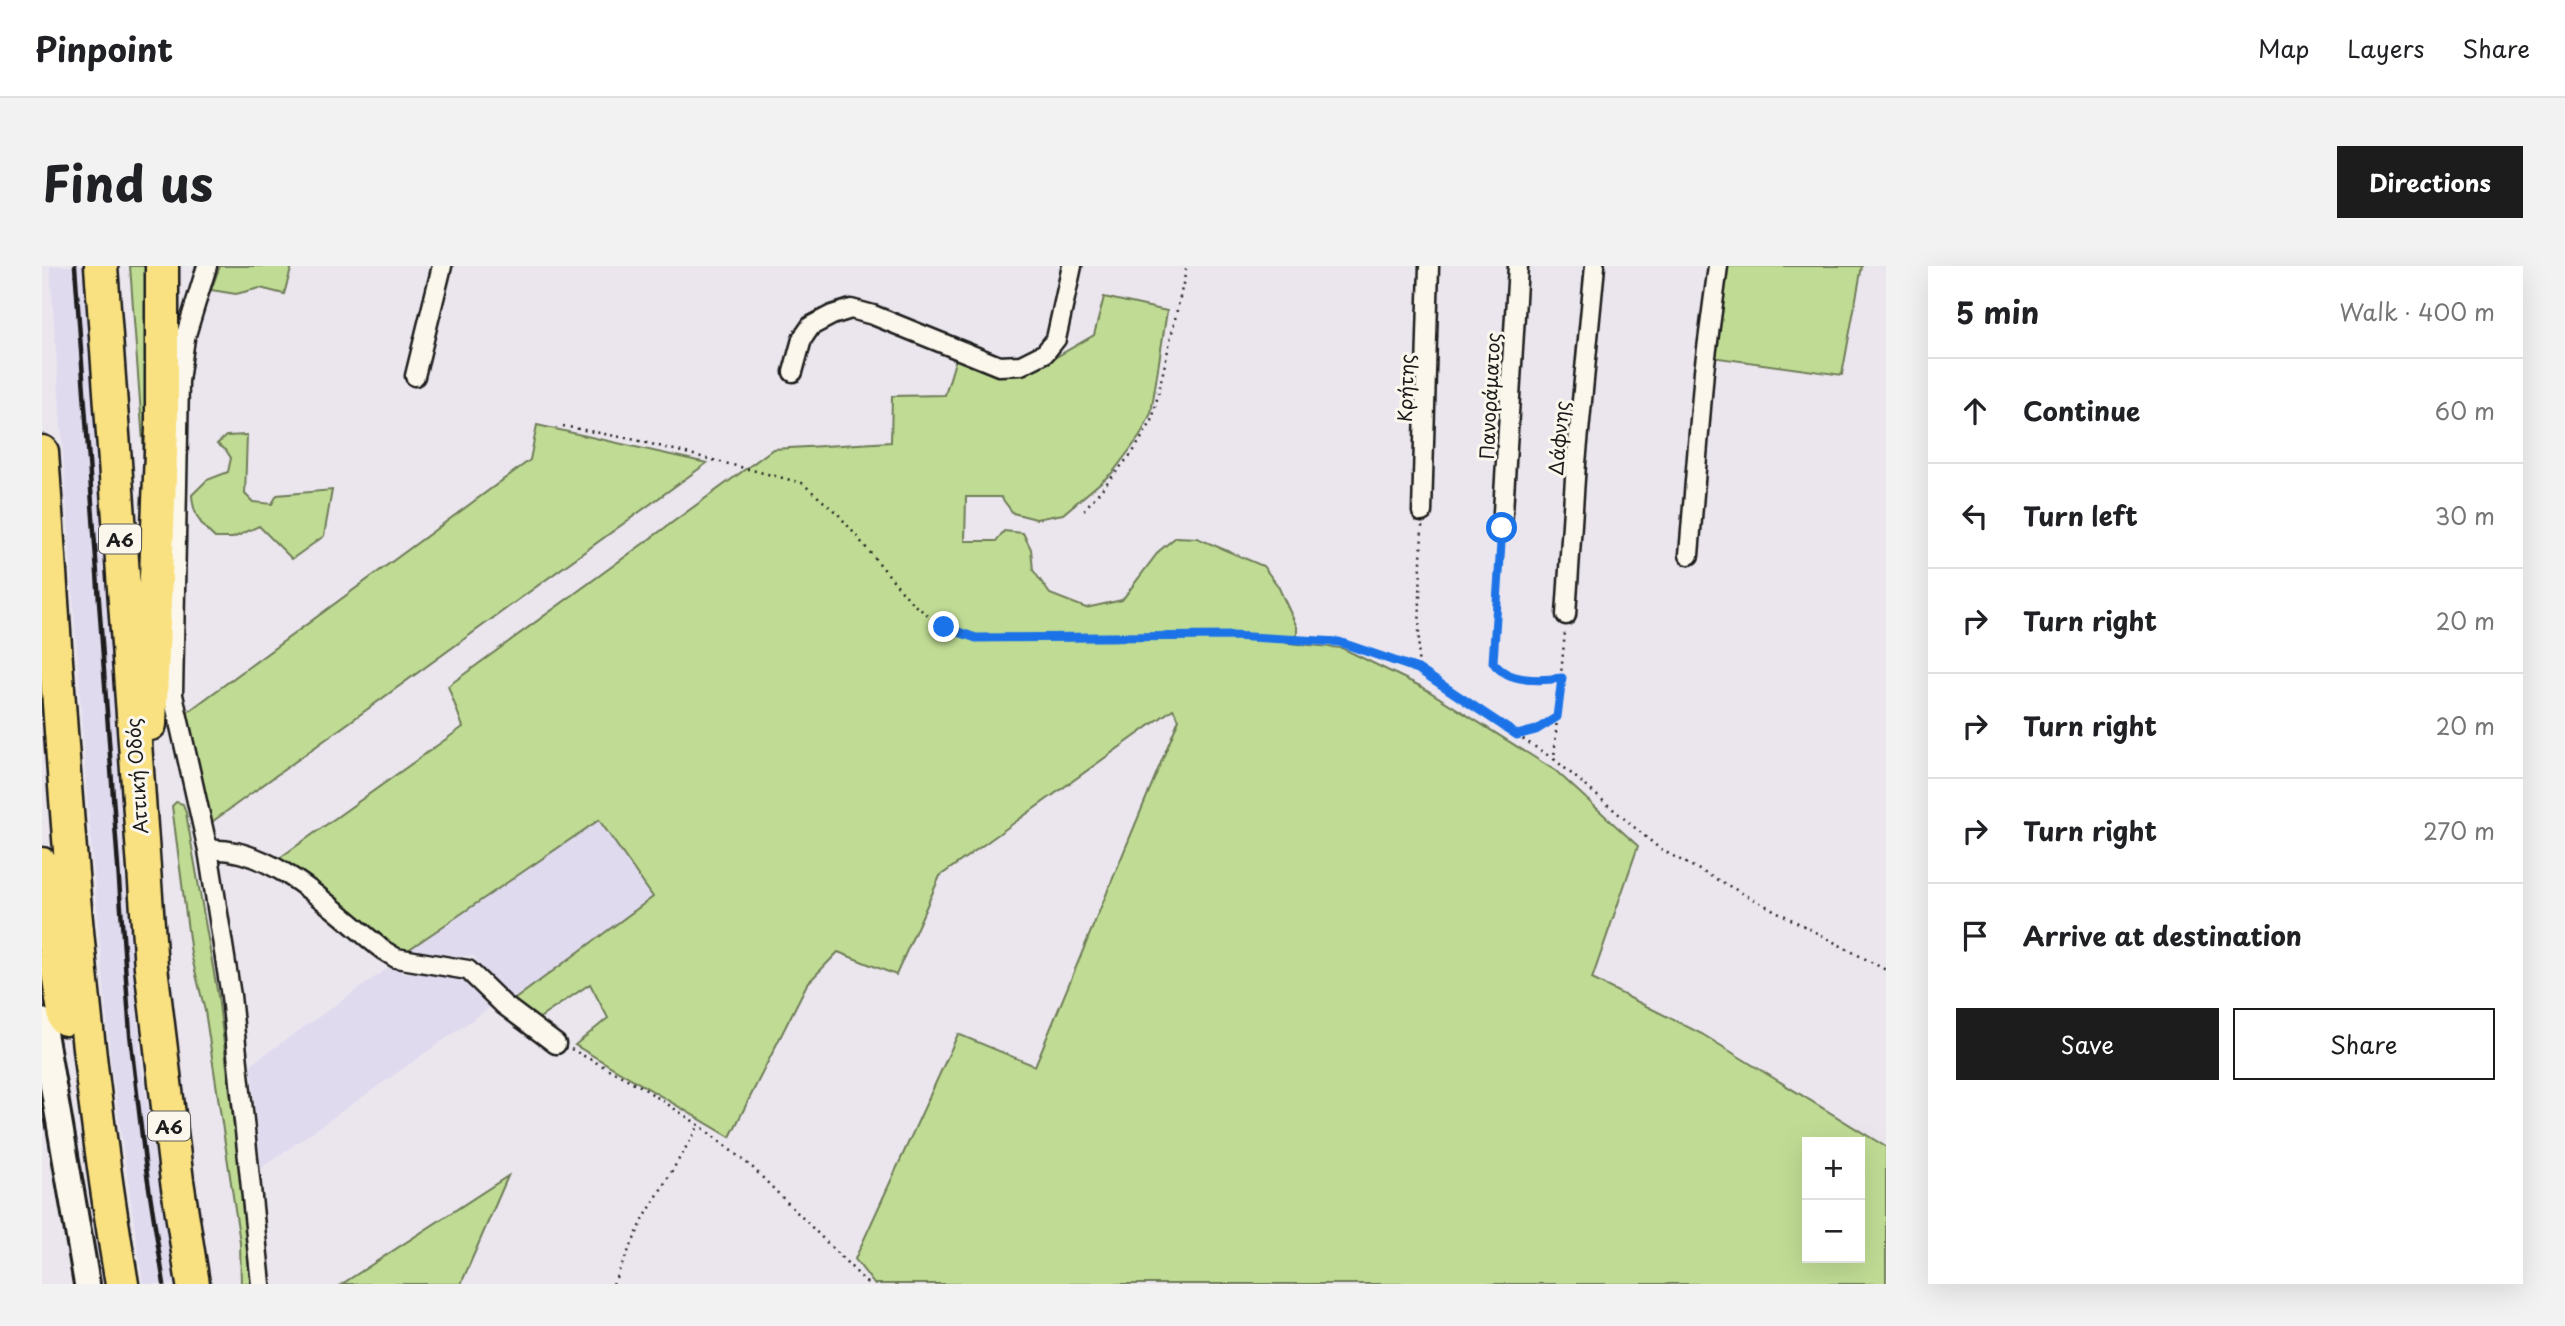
<!DOCTYPE html>
<html lang="en">
<head>
<meta charset="utf-8">
<style>
	:root { --surface:#fff; --page:#f2f2f2; --text:#202124; --muted:#757577; --line:#e0e0e0; --accent:#1c1c1c }
	body { margin:0; font-family:"Playpen Sans",sans-serif; background:var(--page); color:var(--text) }
	.controls { position:absolute; right:21px; bottom:21px; display:grid; overflow:hidden; border-radius:0px; box-shadow:0 7px 28px #0002 }
	.controls button { width:63px; height:63px; display:grid; place-items:center; padding:0; border:0; border-bottom:2px solid var(--line); background:var(--surface); color:var(--text); font:35px sans-serif }
	.stop { position:absolute; width:21px; height:21px; margin:-16px; border:5px solid #1a73e8; border-radius:50%; background:#fff }
	.stop.end { background:#1a73e8; border-color:#fff; box-shadow:0 2px 7px #0008 }
	.list { margin:0; padding:0; list-style:none }
	h2 { display:flex; justify-content:space-between; align-items:center; height:91px; margin:0; padding:0 28px; font-size:30px }
	h2 small { font-size:23px; font-weight:400; color:var(--muted) }
	.list li { display:grid; grid-template-columns:46px 1fr auto; gap:21px; align-items:center; box-sizing:border-box; height:105px; padding:0 28px; border-top:2px solid var(--line) }
	.list b { display:block; font-size:26px; white-space:nowrap }
	.list em { font-size:23px; font-style:normal; color:var(--muted) }
	.actions { display:flex; gap:14px; padding:21px 28px }
	.actions a { flex:1; padding:16px 0; border:2px solid var(--accent); border-radius:0px; text-align:center; font-size:24px; color:var(--accent) }
	.actions .main { background:var(--accent); color:#fff }
	.icon { flex:none; width:38px; height:38px; fill:none; stroke:currentColor; stroke-width:2; stroke-linecap:round; stroke-linejoin:round }
	.map { position:relative; flex:none; width:1844px; height:1018px; overflow:hidden; border-radius:0px }
	header { display:flex; align-items:center; gap:42px; box-sizing:border-box; height:98px; padding:0 35px; background:var(--surface); border-bottom:2px solid var(--line) }
	header strong { font-size:33px }
	nav { display:flex; gap:38px; margin-inline-start:auto; font-size:24px }
	.intro { display:flex; align-items:center; justify-content:space-between; box-sizing:border-box; height:168px; padding:0 42px }
	h1 { margin:0; font-size:49px }
	.button { padding:18px 32px; border-radius:0px; background:var(--accent); color:#fff; font-size:24px; font-weight:700 }
	main { display:flex; gap:42px; padding:0 42px }
	aside { flex:1; background:var(--surface); border-radius:0px; box-shadow:0 7px 28px #0002 }
	.map>svg:first-child { display:block }
</style>
</head>
<body>
<header>
<strong>Pinpoint</strong>
<nav><a>Map</a><a>Layers</a><a>Share</a></nav>
</header>
<div class="intro"><h1>Find us</h1><a class="button">Directions</a></div>
<main>
<div class="map">
<svg width="1844" height="1018" viewBox="0 0 1844 1018">
	<rect width="100%" height="100%" fill="#ebe6ee"/>
	<filter id="ink" filterUnits="userSpaceOnUse"><feTurbulence type="fractalNoise" baseFrequency=".0143" numOctaves="2"/><feDisplacementMap in="SourceGraphic" scale="14" xChannelSelector="R" yChannelSelector="G"/><feConvolveMatrix kernelMatrix="1 2 1 2 8 2 1 2 1" color-interpolation-filters="sRGB"/></filter>
	<g filter="url(#ink)">
		<path fill="#e0daef" d="M 8,0 L 48,0 L 85,531 L 78,531 L 83,611 L 99,793 L 118,928 L 133,1018 L 101,1018 L 69,799 L 45,533 Z
			M 556,554 L 612,631 L 469,736 L 440,703 L 432,690 L 360,688 Z
			M 352,698 L 362,708 L 374,703 L 426,714 L 449,741 L 219,902 L 209,798 Z"/>
		<path fill="#c0dc94" stroke="#6e7c58" stroke-width="2" fill-rule="evenodd" d="M 88,0 L 105,0 L 106,244 Z
			M 178,0 L 250,0 L 242,28 L 218,22 L 194,28 L 169,24 Z
			M 1682,0 L 1820,0 L 1800,109 L 1669,91 Z
			M 1062,31 L 1125,45 L 1109,147 L 1098,170 L 1071,206 L 1021,248 L 994,253 L 971,247 L 959,231 L 924,231 L 923,275 L 954,275 L 962,265 L 981,267 L 989,283 L 991,304 L 1008,328 L 1044,342 L 1080,334 L 1117,285 L 1134,271 L 1155,272 L 1221,300 L 1236,320 L 1255,361 L 1255,370 L 1246,377 L 1300,382 L 1380,421 L 1514,505 L 1596,580 L 1550,713 L 1660,768 L 1844,881 L 1844,1018 L 832,1018 L 813,993 L 916,768 L 993,800 L 1137,453 L 1131,443 L 898,610 L 854,709 L 796,686 L 765,718 L 688,871 L 533,779 L 566,752 L 548,718 L 493,755 L 469,736 L 611,631 L 557,554 L 360,688 L 232,596 L 421,461 L 406,420 L 731,183 L 849,176 L 850,130 L 903,129 L 915,89 L 984,102 L 1007,95 L 1052,69 ZM 1765,876 L 1818,876 L 1818,992 L 1765,992 Z
			M 495,159 L 665,197 L 167,558 L 143,448 L 488,194 Z
			M 205,169 L 203,228 L 211,236 L 230,238 L 235,229 L 290,224 L 282,270 L 250,293 L 217,260 L 191,272 L 173,272 C 159,259 151,249 150,229 L 165,214 L 186,206 L 189,192 L 184,184 L 175,178 L 184,170 Z
			M 134,536 L 141,538 L 144,547 L 176,730 L 212,1018 L 199,1018 L 198,976 L 163,745 L 149,688 L 130,540 Z
			M 466,910 L 419,1018 L 300,1018 Z"/>
		<g fill="none" stroke-linecap="round" stroke-linejoin="round">
			<defs>
				<path id="street" d="M 165,0 L 143,72 L 137,115 L 131,429 L 166,584 L 189,730 L 219,1018
					M 751,106 L 760,73 L 769,60 L 790,49 L 809,43 L 831,49 L 957,100 L 979,99 L 1003,87 L 1014,73 L 1030,0
					M 373,110 L 400,0
					M 1380,246 L 1387,0
					M 1460,262 L 1476,0
					M 1647,289 L 1662,105 L 1676,0
					M 1524,349 L 1534,197 L 1553,0
					M 166,584 C 229,578 295,648 341,684 L 354,692 L 426,704 L 462,739 L 514,778"/>
				<path id="secondary" d="M 0,755 L 45,1018"/>
				<path id="highway" d="M 59,0 L 109,701 L 135,915 L 151,1018
					M 0,186 C 19,464 33,743 80,1018
					M 108,458 L 120,162 L 120,0
					M 0,598 L 23,753"/>
			</defs>
			<use href="#street" stroke="#1c1c1c" stroke-width="23"/>
			<use href="#secondary" stroke="#1c1c1c" stroke-width="30"/>
			<use href="#highway" stroke="#1c1c1c" stroke-width="37"/>
			<path stroke="#1c1c1c" stroke-width="2.5" stroke-dasharray="2 5" stroke-linecap="butt" d="M 521,160 L 594,174 L 760,217 L 796,248 L 871,338 L 902,361 L 934,372 L 1190,370 L 1297,376 L 1376,403 L 1380,260
				M 1042,244 L 1091,186 L 1110,155 L 1145,0
				M 1459,279 L 1451,396 C 1465,417 1498,414 1520,412
				M 1376,403 L 1475,469 L 1494,464 L 1515,451 L 1523,366
				M 1515,451 L 1512,493 L 1618,583 L 1844,704
				M 1475,469 L 1510,492
				M 529,783 L 598,820 L 657,859 L 711,902 L 826,1018
				M 571,1018 L 602,952 L 656,861"/>
			<use href="#street" stroke="#fbf7ec" stroke-width="18"/>
			<use href="#secondary" stroke="#fbf7ec" stroke-width="24"/>
			<use href="#highway" stroke="#f9e181" stroke-width="32"/>
			<path stroke="#1c1c1c" stroke-width="4.5" d="M 33,0 L 88,768 L 103,896 L 122,1018"/>
		</g>
	</g>
	<g fill="none" stroke-linecap="round" stroke-linejoin="round" filter="url(#ink)">
		<path stroke="#1a73e8" stroke-width="9" d="M 902,361 L 934,372 L 1190,370 L 1297,376 L 1376,403 L 1475,469 L 1494,464 L 1515,451 L 1520,412 C 1498,415 1465,417 1451,396 L 1460,262"/>
	</g>
	<g text-anchor="middle" dominant-baseline="central" stroke-width="6" stroke-linejoin="round" paint-order="stroke">
		<g fill="#fbf7ec" stroke="#5f5e5a" stroke-width="2">
			<rect x="57" y="258.5" width="42" height="29" rx="5"/>
			<rect x="106" y="845.5" width="42" height="29" rx="5"/>
		</g>
		<g font-size="18" font-weight="bold" fill="#1c1c1c">
			<text x="78" y="273">Α6</text>
			<text x="127" y="860">Α6</text>
		</g>
		<g font-size="19" fill="#1c1c1c" stroke="#fbf7ec">
			<text transform="translate(1363 122) rotate(-88)">Κρήτης</text>
			<text transform="translate(1447 130) rotate(-87)">Πανοράματος</text>
			<text transform="translate(1516 172) rotate(-85)">Δάφνης</text>
			<text transform="translate(94 510) rotate(-94)">Αττική Οδός</text>
		</g>
	</g>
</svg>
<div class="controls">
<button>+</button>
<button>−</button>
</div>
<div class="stop" style="left:1460px;top:262px"></div>
<div class="stop end" style="left:902px;top:361px"></div>
</div>
<aside>
<h2>5 min<small>Walk · 400 m</small></h2>
<ul class="list">
<li><svg class="icon" aria-label="ahead" viewBox="0 0 24 24"><path d="M12 20V5M6 11l6-6 6 6"/></svg><div><b>Continue</b></div><em>60 m</em></li>
<li><svg class="icon" aria-label="left" viewBox="0 0 24 24"><path d="M17 20v-9H6M10 6l-5 5 5 5"/></svg><div><b>Turn left</b></div><em>30 m</em></li>
<li><svg class="icon" aria-label="right" viewBox="0 0 24 24"><path d="M7 20v-9h11M14 6l5 5-5 5"/></svg><div><b>Turn right</b></div><em>20 m</em></li>
<li><svg class="icon" aria-label="right" viewBox="0 0 24 24"><path d="M7 20v-9h11M14 6l5 5-5 5"/></svg><div><b>Turn right</b></div><em>20 m</em></li>
<li><svg class="icon" aria-label="right" viewBox="0 0 24 24"><path d="M7 20v-9h11M14 6l5 5-5 5"/></svg><div><b>Turn right</b></div><em>270 m</em></li>
<li><svg class="icon" aria-label="arrive" viewBox="0 0 24 24"><path d="M6 21V4h12l-3 4 3 4H6"/></svg><div><b>Arrive at destination</b></div></li>
</ul>
<div class="actions"><a class="main">Save</a><a>Share</a></div>
</aside>
</main>
</body>
</html>
